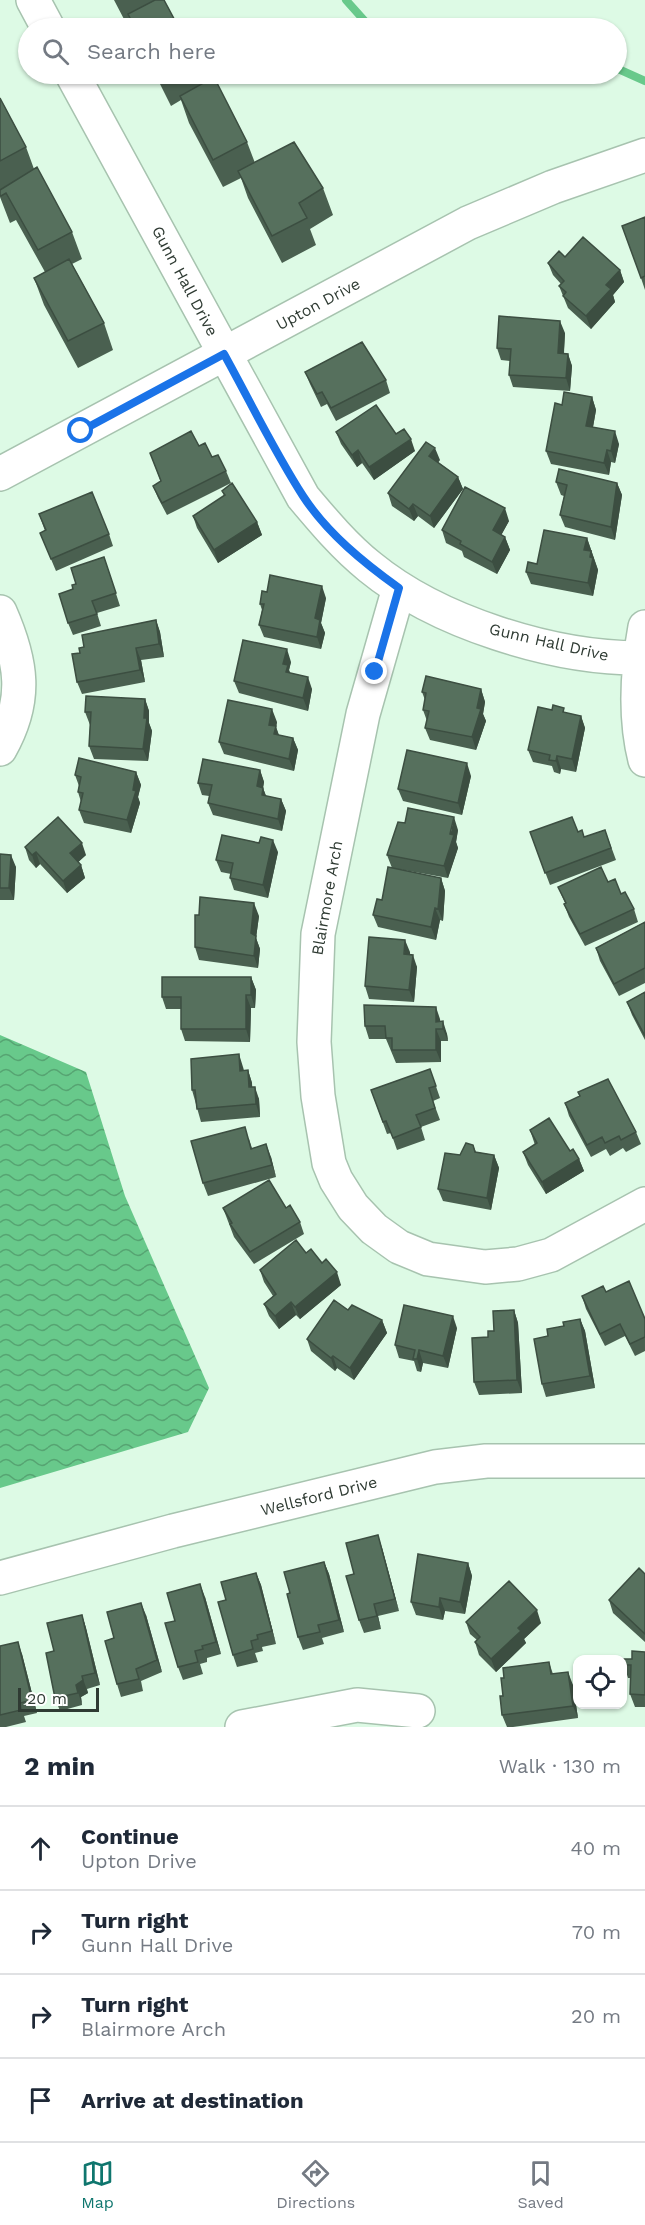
<!DOCTYPE html>
<html lang="en">
<head>
<meta charset="utf-8">
<style>
	:root { --surface:#fff; --page:#f6f6f7; --text:#1f2937; --muted:#747a83; --line:#e0e1e3; --accent:#0f766e }
	body { margin:0; font-family:"Work Sans",sans-serif; background:var(--page); color:var(--text) }
	.controls { position:absolute; right:18px; bottom:18px; display:grid; overflow:hidden; border-radius:12px; box-shadow:0 2px 4px #0004 }
	.controls button { width:54px; height:54px; display:grid; place-items:center; padding:0; border:0; border-bottom:2px solid var(--line); background:var(--surface); color:var(--text); font:30px sans-serif }
	.scale { position:absolute; left:18px; bottom:15px; width:81px; box-sizing:border-box; padding-left:6px; border:3px solid #2f3b33; border-top:0; font-size:16px; line-height:21px; white-space:nowrap; color:#2f3b33; -webkit-text-stroke:4px #fff; paint-order:stroke }
	.stop { position:absolute; width:18px; height:18px; margin:-14px; border:4px solid #1a73e8; border-radius:50%; background:#fff }
	.stop.end { background:#1a73e8; border-color:#fff; box-shadow:0 2px 6px #0008 }
	.list { margin:0; padding:0; list-style:none }
	h2 { display:flex; justify-content:space-between; align-items:center; height:78px; margin:0; padding:0 24px; font-size:26px }
	h2 small { font-size:20px; font-weight:400; color:var(--muted) }
	.list li { display:grid; grid-template-columns:39px 1fr auto; gap:18px; align-items:center; box-sizing:border-box; height:84px; padding:0 24px; border-top:2px solid var(--line) }
	.list b { display:block; font-size:22px; white-space:nowrap }
	.list p { margin:0; font-size:20px; white-space:nowrap; color:var(--muted) }
	.list em { font-size:20px; font-style:normal; color:var(--muted) }
	.icon { flex:none; width:33px; height:33px; fill:none; stroke:currentColor; stroke-width:2; stroke-linecap:round; stroke-linejoin:round }
	.map { position:relative; flex:none; width:645px; height:1727px; overflow:hidden }
	.search { position:absolute; background:var(--surface); box-shadow:0 2px 4px #0004; left:18px; right:18px; top:18px; height:66px; display:flex; align-items:center; gap:15px; box-sizing:border-box; padding:0 21px; border-radius:33px; color:var(--muted); font-size:22px }
	.sheet { height:414px; background:var(--surface) }
	nav { display:flex; justify-content:space-around; align-items:center; box-sizing:border-box; height:84px; border-top:2px solid var(--line); background:var(--surface); font-size:16px; color:var(--muted) }
	nav a { display:grid; justify-items:center; gap:3px }
	nav .on { color:var(--accent) }
	.map>svg:first-child { display:block }
</style>
</head>
<body>
<div class="map">
<svg width="645" height="1727" viewBox="0 0 645 1727">
	<defs>
		<pattern id="water-waves" width="16" height="10" patternUnits="userSpaceOnUse" patternTransform="scale(1.5)"><rect width="16" height="10" fill="#68c98b"/><path d="M0 5q4-4 8 0t8 0" fill="none" stroke="#56a472"/></pattern>
	</defs>
	<rect width="100%" height="100%" fill="#ddfae5"/>
	<path fill="url(#water-waves)" d="M 0,1035 L 86,1072 L 125,1196 L 209,1388 L 188,1432 L 0,1488 Z"/>
	<g fill="none" stroke-linecap="round" stroke-linejoin="round">
		<path stroke="#68c98b" stroke-width="8" d="M 346,0 L 371,28
			M 616,68 L 645,81
			M 560,74 L 564,76 L 569,74"/>
		<defs>
			<path id="minor" d="M 33,0 L 48,28
				M 72,74 L 303,497 C 324,522 345,547 370,567 C 437,622 552,658 639,658
				M 399,588 L 363,714 L 318,934 L 314,1042 L 318,1096 L 329,1163 L 336,1180 L 353,1207 L 374,1229 L 399,1247 L 428,1259 L 485,1267 L 518,1264 L 551,1255 L 645,1204
				M 0,612 C 22,662 28,700 0,749
				M 645,627 C 637,671 634,717 645,760
				M 0,1578 L 173,1531 L 435,1467 L 486,1461 L 645,1461
				M 242,1727 L 357,1705 L 418,1711"/>
			<path id="major" d="M 0,474 L 468,223 L 553,187 L 645,155"/>
		</defs>
		<use href="#minor" stroke="#a7c3af" stroke-width="36"/>
		<use href="#major" stroke="#a7c3af" stroke-width="36"/>
		<use href="#minor" stroke="#fff" stroke-width="33"/>
		<use href="#major" stroke="#fff" stroke-width="33"/>
	</g>
	<path fill="#4a6050" d="M 114,0 L 164,0 L 179,28 L 133,28 L 130,21 L 126,23 Z
		M 155,74 L 200,74 L 204,83 L 247,142 L 255,163 L 323,188 L 333,215 L 310,229 L 316,245 L 282,263 L 248,198 L 241,178 L 223,187 L 189,123 L 181,100 L 171,106 Z
		M 0,98 L 26,147 L 34,169 L 72,232 L 82,259 L 72,264 L 104,323 L 113,350 L 78,368 L 44,305 L 34,278 L 45,272 L 16,220 L 10,223 L 0,197 Z
		M 645,217 L 645,290 L 641,278 Z
		M 565,257 L 620,270 L 624,282 L 613,295 L 615,302 L 591,329 L 568,308 L 559,286 L 561,284 L 553,275 L 548,263 Z
		M 565,333 L 564,353 L 568,354 L 572,366 L 570,391 L 513,387 L 509,375 L 510,361 L 501,360 L 497,348 Z
		M 305,372 L 386,380 L 390,393 L 336,421 L 327,404 L 321,407 L 310,384 Z
		M 592,397 L 596,410 L 593,427 L 619,444 L 615,463 L 611,462 L 609,475 L 551,464 L 546,451 L 562,405 Z
		M 336,432 L 396,434 L 415,451 L 374,480 L 362,463 L 357,467 L 341,444 Z
		M 199,446 L 212,457 L 226,471 L 231,483 L 167,515 L 158,498 L 153,486 L 161,482 L 150,453 Z
		M 440,460 L 438,462 L 458,477 L 463,489 L 434,528 L 418,516 L 414,521 L 392,506 L 388,493 Z
		M 556,482 L 617,483 L 622,495 L 615,540 L 565,527 L 560,515 L 564,496 L 561,495 Z
		M 222,491 L 257,522 L 262,535 L 218,563 L 197,528 L 193,516 L 224,496 Z
		M 39,514 L 109,534 L 113,546 L 56,571 L 40,533 L 45,531 Z
		M 509,521 L 501,535 L 505,537 L 510,550 L 497,574 L 464,557 L 462,551 L 446,543 L 442,530 Z
		M 587,538 L 598,570 L 593,596 L 531,584 L 526,572 L 537,564 Z
		M 108,569 L 120,606 L 97,613 L 101,626 L 73,635 L 68,623 L 73,589 Z
		M 326,598 L 321,623 L 325,633 L 321,649 L 264,637 L 259,625 L 262,610 L 260,604 Z
		M 156,620 L 160,632 L 164,657 L 141,660 L 145,682 L 82,694 L 77,682 L 80,653 L 84,647 Z
		M 291,662 L 289,670 L 290,673 L 312,689 L 308,711 L 239,693 L 234,681 Z
		M 481,689 L 485,702 L 483,714 L 486,721 L 476,750 L 430,740 L 425,728 L 427,721 L 423,710 L 425,700 L 422,692 Z
		M 145,699 L 149,711 L 149,723 L 152,731 L 148,761 L 94,759 L 89,746 L 90,725 L 85,712 Z
		M 566,713 L 581,716 L 585,728 L 576,772 L 561,769 L 560,774 L 554,772 L 552,766 L 533,762 L 528,750 Z
		M 277,722 L 276,727 L 279,735 L 293,738 L 298,750 L 294,771 L 224,754 L 219,742 Z
		M 260,770 L 264,782 L 263,788 L 266,796 L 281,799 L 286,811 L 282,831 L 213,815 L 208,803 L 209,796 L 202,795 L 198,783 Z
		M 136,772 L 141,785 L 138,797 L 140,803 L 131,833 L 84,823 L 79,810 L 81,802 L 78,792 L 79,786 L 75,775 Z
		M 471,776 L 462,815 L 403,801 L 398,789 Z
		M 458,830 L 456,842 L 458,848 L 448,878 L 392,868 L 387,855 Z
		M 605,830 L 616,860 L 550,885 L 530,832 L 584,837 Z
		M 25,847 L 86,855 L 78,862 L 81,865 L 85,878 L 67,893 L 40,864 L 36,868 L 29,860 Z
		M 278,852 L 268,898 L 234,890 L 230,878 L 231,874 L 221,872 L 216,860 Z
		M 0,854 L 16,867 L 14,900 L 0,900 Z
		M 441,878 L 445,891 L 443,921 L 440,920 L 436,940 L 378,927 L 373,915 L 382,900 Z
		M 608,882 L 621,894 L 634,909 L 638,922 L 585,946 L 569,917 L 564,904 L 565,903 L 558,887 Z
		M 259,916 L 256,938 L 260,949 L 258,968 L 199,960 L 195,947 Z
		M 645,922 L 645,983 L 619,996 L 600,961 L 596,948 Z
		M 410,952 L 410,955 L 417,967 L 414,1002 L 369,999 L 365,986 Z
		M 251,977 L 256,990 L 255,1008 L 251,1008 L 250,1042 L 185,1041 L 181,1029 L 181,1009 L 166,1009 L 162,997 Z
		M 645,992 L 645,1040 L 632,1015 L 627,1002 Z
		M 440,1019 L 440,1022 L 447,1034 L 448,1041 L 441,1041 L 441,1062 L 396,1063 L 386,1039 L 369,1039 L 365,1026 Z
		M 243,1067 L 244,1071 L 248,1070 L 252,1083 L 252,1087 L 259,1099 L 260,1117 L 201,1122 L 192,1090 Z
		M 430,1069 L 440,1098 L 433,1101 L 440,1120 L 421,1127 L 425,1140 L 397,1150 L 391,1133 L 387,1134 L 371,1090 Z
		M 565,1103 L 636,1132 L 641,1144 L 626,1152 L 623,1148 L 610,1156 L 606,1149 L 591,1157 L 569,1116 Z
		M 530,1130 L 579,1159 L 584,1171 L 546,1194 L 528,1165 L 523,1152 L 535,1145 Z
		M 249,1139 L 252,1148 L 271,1157 L 276,1177 L 208,1196 L 203,1183 Z
		M 473,1145 L 476,1152 L 494,1155 L 499,1168 L 491,1210 L 443,1201 L 438,1189 L 460,1155 Z
		M 223,1208 L 286,1208 L 300,1222 L 304,1234 L 254,1264 L 234,1237 Z
		M 306,1253 L 322,1263 L 341,1285 L 300,1319 L 296,1315 L 279,1329 L 269,1316 L 264,1304 L 273,1296 L 264,1282 L 260,1270 Z
		M 606,1292 L 645,1319 L 645,1351 L 635,1356 L 625,1336 L 605,1346 L 586,1309 L 582,1296 Z
		M 348,1310 L 382,1320 L 387,1333 L 354,1380 L 337,1368 L 335,1371 L 311,1351 L 307,1339 Z
		M 514,1310 L 518,1323 L 522,1393 L 479,1395 L 474,1382 L 488,1337 Z
		M 580,1319 L 585,1331 L 595,1388 L 546,1397 L 542,1384 L 548,1336 L 564,1326 Z
		M 457,1328 L 448,1368 L 423,1363 L 421,1372 L 417,1371 L 414,1361 L 399,1358 L 395,1345 Z
		M 382,1548 L 399,1611 L 378,1616 L 381,1629 L 364,1633 L 359,1620 L 354,1574 Z
		M 324,1562 L 329,1574 L 344,1632 L 322,1638 L 324,1644 L 303,1650 L 298,1637 L 290,1593 Z
		M 468,1563 L 472,1576 L 465,1614 L 445,1611 L 443,1620 L 416,1615 L 411,1602 Z
		M 256,1573 L 261,1585 L 276,1644 L 262,1647 L 263,1651 L 255,1653 L 258,1662 L 237,1667 L 233,1655 L 226,1600 Z
		M 645,1574 L 645,1642 L 613,1613 L 609,1600 Z
		M 205,1597 L 221,1654 L 207,1658 L 207,1662 L 200,1664 L 203,1674 L 183,1680 L 178,1667 L 175,1621 Z
		M 82,1615 L 86,1628 L 100,1685 L 87,1689 L 88,1693 L 81,1697 L 82,1705 L 60,1711 L 55,1698 L 54,1651 Z
		M 146,1615 L 162,1672 L 141,1681 L 143,1691 L 121,1697 L 117,1684 L 114,1638 Z
		M 466,1622 L 541,1623 L 524,1639 L 526,1643 L 496,1672 L 479,1655 L 475,1642 L 477,1640 L 470,1634 Z
		M 0,1646 L 22,1654 L 37,1713 L 24,1716 L 26,1722 L 6,1727 L 0,1727 Z
		M 645,1652 L 645,1707 L 635,1707 L 630,1694 L 630,1678 L 628,1678 L 624,1665 Z
		M 549,1662 L 553,1674 L 573,1685 L 578,1718 L 513,1727 L 507,1727 L 502,1715 L 504,1678 Z"/>
	<path fill="#3c4e41" d="M 620,270 L 624,282 L 613,295 L 615,302 L 591,329 L 586,316 L 606,285 Z
		M 560,321 L 565,333 L 563,365 L 558,353 Z
		M 568,354 L 572,366 L 570,391 L 566,378 Z
		M 592,397 L 596,410 L 591,438 L 586,426 Z
		M 615,431 L 619,444 L 615,463 L 611,451 Z
		M 411,439 L 415,451 L 374,480 L 369,467 Z
		M 435,448 L 440,460 L 434,468 L 429,456 Z
		M 358,450 L 362,463 L 357,467 L 352,455 Z
		M 607,450 L 611,462 L 609,475 L 604,463 Z
		M 458,477 L 463,489 L 434,528 L 430,516 Z
		M 617,483 L 622,495 L 615,540 L 611,527 Z
		M 413,504 L 418,516 L 414,521 L 409,509 Z
		M 505,508 L 509,521 L 497,543 L 493,530 Z
		M 257,522 L 262,535 L 218,563 L 214,550 Z
		M 505,537 L 510,550 L 497,574 L 492,562 Z
		M 587,538 L 598,570 L 593,596 L 588,583 L 584,550 Z
		M 322,586 L 326,598 L 321,623 L 325,633 L 321,649 L 317,637 L 315,618 Z
		M 156,620 L 160,632 L 164,657 L 159,644 Z
		M 136,648 L 141,660 L 145,682 L 140,670 Z
		M 287,649 L 291,662 L 289,670 L 292,678 L 291,684 L 283,664 Z
		M 308,677 L 312,689 L 308,711 L 303,698 Z
		M 481,689 L 485,702 L 483,714 L 486,721 L 476,750 L 472,737 Z
		M 145,699 L 149,711 L 149,723 L 152,731 L 148,761 L 143,749 Z
		M 272,709 L 277,722 L 276,727 L 280,739 L 279,747 L 269,725 Z
		M 581,716 L 585,728 L 576,772 L 572,759 Z
		M 293,738 L 298,750 L 294,771 L 289,759 Z
		M 557,756 L 561,769 L 560,774 L 556,761 Z
		M 467,763 L 471,776 L 462,815 L 458,803 Z
		M 260,770 L 264,782 L 261,799 L 257,786 Z
		M 136,772 L 141,785 L 138,797 L 140,803 L 131,833 L 127,820 Z
		M 263,788 L 268,801 L 262,795 Z
		M 281,799 L 286,811 L 282,831 L 278,819 Z
		M 454,817 L 458,830 L 456,842 L 458,848 L 448,878 L 444,866 Z
		M 273,840 L 278,852 L 268,898 L 263,885 Z
		M 82,843 L 86,855 L 74,866 L 70,853 Z
		M 36,852 L 40,864 L 36,868 L 32,855 Z
		M 11,855 L 16,867 L 14,900 L 9,888 Z
		M 81,865 L 85,878 L 67,893 L 63,881 Z
		M 441,878 L 445,891 L 443,921 L 438,909 Z
		M 254,903 L 259,916 L 256,938 L 260,949 L 258,968 L 254,956 L 251,933 Z
		M 435,908 L 440,920 L 436,940 L 431,927 Z
		M 405,940 L 410,952 L 409,967 L 404,954 Z
		M 413,955 L 417,967 L 414,1002 L 409,990 Z
		M 251,977 L 256,990 L 255,1008 L 251,995 Z
		M 246,995 L 251,1008 L 250,1042 L 246,1029 Z
		M 436,1007 L 440,1019 L 441,1029 L 436,1022 Z
		M 443,1021 L 447,1034 L 448,1041 L 443,1029 Z
		M 436,1029 L 441,1041 L 441,1062 L 436,1050 Z
		M 239,1054 L 243,1067 L 245,1084 L 240,1071 Z
		M 248,1070 L 252,1083 L 253,1100 L 249,1087 Z
		M 255,1087 L 259,1099 L 260,1117 L 256,1104 Z
		M 266,1144 L 271,1157 L 276,1177 L 272,1165 Z
		M 494,1155 L 499,1168 L 491,1210 L 487,1198 Z
		M 579,1159 L 584,1171 L 546,1194 L 542,1182 Z
		M 337,1272 L 341,1285 L 300,1319 L 295,1307 Z
		M 291,1302 L 296,1315 L 279,1329 L 275,1316 Z
		M 514,1310 L 518,1323 L 522,1393 L 517,1380 Z
		M 453,1316 L 457,1328 L 448,1368 L 443,1356 Z
		M 580,1319 L 585,1331 L 595,1388 L 590,1376 Z
		M 382,1320 L 387,1333 L 354,1380 L 350,1368 Z
		M 419,1350 L 423,1363 L 421,1372 L 417,1359 Z
		M 333,1356 L 337,1368 L 335,1371 L 331,1358 Z
		M 378,1535 L 382,1548 L 399,1611 L 395,1599 Z
		M 324,1562 L 329,1574 L 344,1632 L 339,1620 Z
		M 468,1563 L 472,1576 L 465,1614 L 460,1602 Z
		M 256,1573 L 261,1585 L 276,1644 L 272,1631 Z
		M 200,1584 L 205,1597 L 221,1654 L 216,1642 Z
		M 440,1598 L 445,1611 L 443,1620 L 439,1607 Z
		M 141,1603 L 146,1615 L 162,1672 L 157,1660 Z
		M 374,1604 L 378,1616 L 381,1629 L 377,1616 Z
		M 537,1610 L 541,1623 L 524,1639 L 526,1643 L 496,1672 L 491,1659 L 518,1628 Z
		M 82,1615 L 86,1628 L 100,1685 L 95,1673 Z
		M 18,1642 L 22,1654 L 37,1713 L 32,1700 Z
		M 568,1672 L 573,1685 L 578,1718 L 573,1706 Z
		M 82,1676 L 88,1693 L 81,1697 L 82,1705 L 76,1685 Z"/>
	<path fill="#56705d" stroke="#3c4e41" stroke-width="1.5" d="M 155,0 L 164,0 L 179,28 L 135,28 L 128,14 Z
		M 159,74 L 171,74 L 161,79 Z
		M 214,77 L 247,142 L 213,160 L 180,96 Z
		M 0,98 L 26,147 L 0,161 Z
		M 294,142 L 323,188 L 299,203 L 307,218 L 272,236 L 238,171 Z
		M 37,167 L 72,232 L 38,250 L 6,193 L 1,196 L 0,195 L 0,190 Z
		M 645,217 L 645,276 L 641,278 L 622,226 Z
		M 583,237 L 620,270 L 606,285 L 611,289 L 586,316 L 563,296 L 566,292 L 559,286 L 564,281 L 548,263 L 559,251 L 565,257 Z
		M 69,259 L 104,323 L 68,341 L 34,278 Z
		M 499,316 L 560,321 L 558,353 L 568,354 L 566,378 L 509,375 L 511,349 L 497,348 Z
		M 362,342 L 386,380 L 331,408 L 322,392 L 317,394 L 305,372 Z
		M 564,392 L 592,397 L 586,426 L 615,431 L 611,451 L 607,450 L 604,463 L 546,451 L 555,403 L 562,405 Z
		M 376,405 L 396,434 L 404,429 L 411,439 L 369,467 L 358,450 L 352,455 L 336,432 Z
		M 191,431 L 199,446 L 205,443 L 212,457 L 218,455 L 226,471 L 162,503 L 153,486 L 161,481 L 150,453 Z
		M 426,442 L 435,448 L 429,456 L 458,477 L 430,516 L 413,504 L 409,509 L 388,493 Z
		M 559,469 L 617,483 L 611,527 L 560,515 L 567,485 L 556,482 Z
		M 232,483 L 257,522 L 214,550 L 193,516 L 225,495 L 222,491 Z
		M 465,487 L 505,508 L 493,530 L 505,537 L 492,562 L 460,544 L 461,541 L 442,530 Z
		M 92,492 L 109,534 L 51,559 L 40,533 L 46,530 L 39,514 Z
		M 544,530 L 587,538 L 584,550 L 591,551 L 590,557 L 593,558 L 588,583 L 526,572 L 528,562 L 537,564 Z
		M 104,557 L 116,593 L 92,601 L 97,614 L 68,623 L 59,594 L 73,589 L 72,585 L 76,584 L 71,568 Z
		M 270,575 L 322,586 L 315,618 L 320,620 L 317,637 L 259,625 L 264,604 L 260,604 L 262,591 L 267,592 Z
		M 156,620 L 159,644 L 136,648 L 140,670 L 77,682 L 72,654 L 80,653 L 79,648 L 84,647 L 82,635 Z
		M 243,640 L 287,649 L 283,664 L 288,665 L 286,672 L 308,677 L 303,698 L 234,681 Z
		M 426,676 L 481,689 L 477,708 L 481,709 L 472,737 L 425,728 L 429,711 L 423,710 L 426,693 L 422,692 Z
		M 86,696 L 145,699 L 144,718 L 147,718 L 143,749 L 89,746 L 91,712 L 85,712 Z
		M 228,700 L 272,709 L 269,725 L 276,726 L 274,734 L 293,738 L 289,759 L 219,742 Z
		M 553,705 L 564,708 L 563,712 L 581,716 L 572,759 L 557,756 L 556,761 L 549,760 L 550,755 L 528,750 L 538,707 L 552,710 Z
		M 407,750 L 467,763 L 458,803 L 398,789 Z
		M 79,758 L 136,772 L 133,790 L 136,791 L 127,820 L 79,810 L 83,793 L 78,792 L 81,777 L 75,775 Z
		M 203,759 L 260,770 L 257,786 L 263,788 L 262,795 L 281,799 L 278,819 L 208,803 L 212,785 L 198,783 Z
		M 408,808 L 454,817 L 450,834 L 454,835 L 444,866 L 387,855 L 398,822 L 405,823 Z
		M 58,817 L 82,843 L 70,853 L 81,865 L 63,881 L 36,852 L 32,855 L 25,847 Z
		M 572,817 L 578,832 L 582,830 L 584,837 L 605,830 L 611,848 L 545,873 L 530,832 Z
		M 222,835 L 259,843 L 261,837 L 273,840 L 263,885 L 230,878 L 233,863 L 216,860 Z
		M 0,854 L 11,855 L 9,888 L 0,888 Z
		M 388,867 L 441,878 L 438,909 L 435,908 L 431,927 L 373,915 L 377,899 L 382,900 Z
		M 601,867 L 608,882 L 615,879 L 621,894 L 625,892 L 634,909 L 580,934 L 564,904 L 566,903 L 558,887 Z
		M 200,897 L 254,903 L 251,933 L 256,936 L 254,956 L 195,947 L 195,915 L 199,915 Z
		M 645,922 L 645,968 L 614,984 L 596,948 Z
		M 369,937 L 405,940 L 404,954 L 413,955 L 409,990 L 365,986 Z
		M 162,977 L 251,977 L 251,995 L 246,995 L 246,1029 L 181,1029 L 181,997 L 162,997 Z
		M 645,992 L 645,1036 L 627,1002 Z
		M 364,1005 L 436,1007 L 436,1022 L 443,1021 L 443,1029 L 436,1029 L 436,1050 L 392,1050 L 392,1038 L 386,1038 L 385,1026 L 365,1026 Z
		M 239,1054 L 240,1071 L 248,1070 L 249,1087 L 255,1087 L 256,1104 L 197,1109 L 195,1090 L 192,1090 L 191,1059 Z
		M 430,1069 L 436,1086 L 429,1088 L 435,1108 L 416,1115 L 421,1127 L 393,1138 L 386,1121 L 383,1122 L 371,1090 Z
		M 608,1079 L 636,1132 L 621,1140 L 619,1136 L 605,1143 L 602,1137 L 587,1145 L 565,1103 L 580,1096 L 578,1092 Z
		M 549,1118 L 570,1151 L 573,1149 L 579,1159 L 542,1182 L 523,1152 L 537,1143 L 530,1130 Z
		M 245,1127 L 251,1149 L 266,1144 L 272,1165 L 203,1183 L 191,1141 Z
		M 466,1143 L 473,1145 L 475,1152 L 494,1155 L 487,1198 L 438,1189 L 445,1153 L 460,1155 Z
		M 269,1180 L 286,1208 L 290,1205 L 300,1222 L 250,1252 L 230,1224 L 232,1223 L 223,1208 Z
		M 296,1240 L 306,1253 L 311,1249 L 322,1263 L 326,1259 L 337,1272 L 295,1307 L 291,1302 L 275,1316 L 264,1304 L 276,1294 L 260,1270 Z
		M 629,1281 L 645,1319 L 645,1337 L 630,1344 L 620,1324 L 600,1334 L 582,1296 L 603,1286 L 606,1292 Z
		M 334,1300 L 348,1310 L 352,1305 L 382,1320 L 350,1368 L 333,1356 L 331,1358 L 307,1339 Z
		M 404,1305 L 453,1316 L 443,1356 L 419,1350 L 417,1359 L 413,1359 L 415,1350 L 395,1345 Z
		M 514,1310 L 517,1380 L 474,1382 L 472,1338 L 488,1337 L 488,1331 L 494,1331 L 493,1311 Z
		M 580,1319 L 590,1376 L 542,1384 L 534,1339 L 548,1336 L 547,1329 L 564,1326 L 563,1322 Z
		M 378,1535 L 395,1599 L 374,1604 L 377,1616 L 359,1620 L 346,1576 L 354,1574 L 346,1543 Z
		M 418,1554 L 468,1563 L 460,1602 L 440,1598 L 439,1607 L 411,1602 Z
		M 324,1562 L 339,1620 L 318,1625 L 320,1632 L 298,1637 L 287,1594 L 290,1593 L 284,1572 Z
		M 639,1568 L 645,1574 L 645,1634 L 609,1600 Z
		M 256,1573 L 272,1631 L 257,1635 L 258,1639 L 251,1641 L 253,1649 L 233,1655 L 218,1602 L 226,1600 L 221,1582 Z
		M 509,1581 L 537,1610 L 518,1628 L 521,1631 L 491,1659 L 475,1642 L 480,1637 L 466,1622 Z
		M 200,1584 L 216,1642 L 202,1646 L 203,1649 L 195,1651 L 198,1662 L 178,1667 L 165,1623 L 175,1621 L 167,1593 Z
		M 141,1603 L 157,1660 L 136,1669 L 139,1679 L 117,1684 L 105,1641 L 114,1638 L 107,1612 Z
		M 82,1615 L 95,1673 L 82,1676 L 83,1680 L 76,1685 L 78,1693 L 55,1698 L 46,1653 L 54,1651 L 47,1623 Z
		M 18,1642 L 32,1700 L 20,1703 L 21,1710 L 0,1715 L 0,1646 Z
		M 632,1651 L 645,1652 L 645,1695 L 630,1694 L 631,1665 L 624,1665 L 624,1659 L 632,1659 Z
		M 549,1662 L 551,1674 L 568,1672 L 573,1706 L 502,1715 L 500,1696 L 503,1696 L 501,1678 L 504,1678 L 503,1668 Z"/>
	<g fill="none" stroke-linecap="round" stroke-linejoin="round">
		<path stroke="#1a73e8" stroke-width="8" d="M 81,431 L 224,354 C 250,401 274,451 303,496 C 327,533 364,563 399,588 L 375,672"/>
	</g>
	<g text-anchor="middle" dominant-baseline="central" stroke-width="6" stroke-linejoin="round" paint-order="stroke">
		<g font-size="16" fill="#2f3b33" stroke="#fff">
			<text transform="translate(185 281) rotate(62)">Gunn Hall Drive</text>
			<text transform="translate(318 304) rotate(-28)">Upton Drive</text>
			<text transform="translate(549 642) rotate(13)">Gunn Hall Drive</text>
			<text transform="translate(327 898) rotate(-80)">Blairmore Arch</text>
			<text transform="translate(319 1496) rotate(-14)">Wellsford Drive</text>
		</g>
	</g>
</svg>
<div class="controls">
<button><svg class="icon" aria-label="locate" viewBox="0 0 24 24"><circle cx="12" cy="12" r="6"/><path d="M12 2v4M12 18v4M2 12h4M18 12h4"/></svg></button>
</div>
<div class="scale">20 m</div>
<div class="stop" style="left:81px;top:431px"></div>
<div class="stop end" style="left:375px;top:672px"></div>
<div class="search"><svg class="icon" aria-label="search" viewBox="0 0 24 24"><circle cx="10" cy="10" r="6"/><path d="M15 15l6 6"/></svg>Search here</div>
</div>
<section class="sheet">
<h2>2 min<small>Walk · 130 m</small></h2>
<ul class="list">
<li><svg class="icon" aria-label="ahead" viewBox="0 0 24 24"><path d="M12 20V5M6 11l6-6 6 6"/></svg><div><b>Continue</b><p>Upton Drive</p></div><em>40 m</em></li>
<li><svg class="icon" aria-label="right" viewBox="0 0 24 24"><path d="M7 20v-9h11M14 6l5 5-5 5"/></svg><div><b>Turn right</b><p>Gunn Hall Drive</p></div><em>70 m</em></li>
<li><svg class="icon" aria-label="right" viewBox="0 0 24 24"><path d="M7 20v-9h11M14 6l5 5-5 5"/></svg><div><b>Turn right</b><p>Blairmore Arch</p></div><em>20 m</em></li>
<li><svg class="icon" aria-label="arrive" viewBox="0 0 24 24"><path d="M6 21V4h12l-3 4 3 4H6"/></svg><div><b>Arrive at destination</b></div></li>
</ul>
</section>
<nav>
<a class="on"><svg class="icon" aria-label="map" viewBox="0 0 24 24"><path d="M3 6l6-2 6 2 6-2v14l-6 2-6-2-6 2zM9 4v14M15 6v14"/></svg>Map</a>
<a><svg class="icon" aria-label="directions" viewBox="0 0 24 24"><path d="M12 3l9 9-9 9-9-9zM9 14v-3h6M13 9l2 2-2 2"/></svg>Directions</a>
<a><svg class="icon" aria-label="saved" viewBox="0 0 24 24"><path d="M7 4h10v16l-5-4-5 4z"/></svg>Saved</a>
</nav>
</body>
</html>
